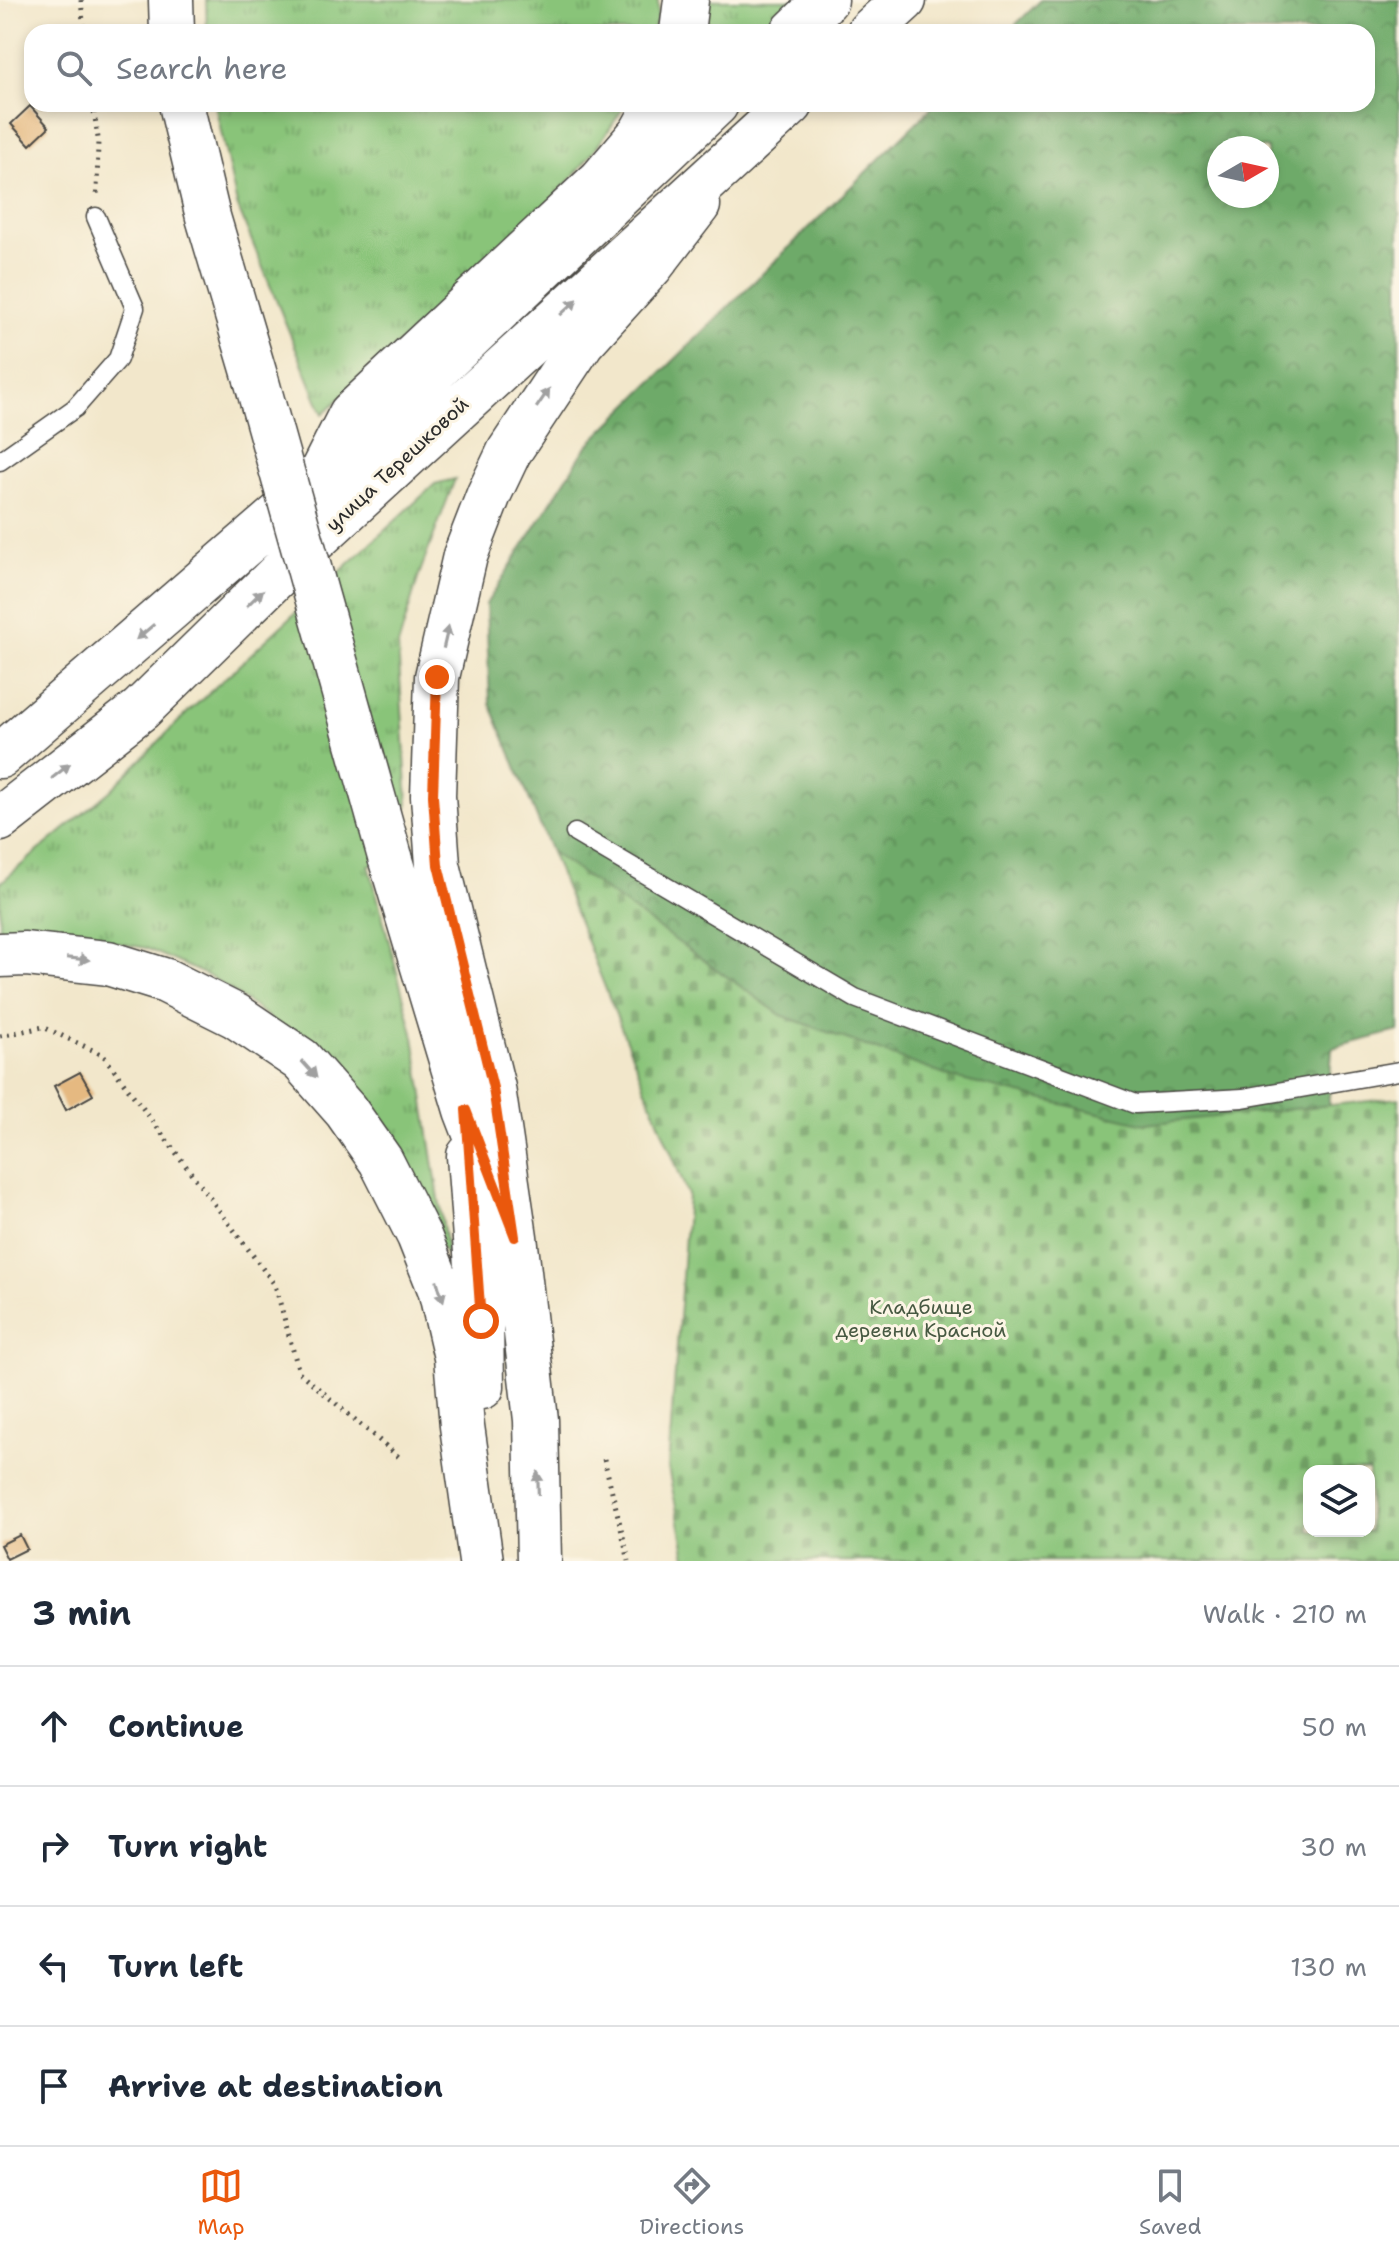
<!DOCTYPE html>
<html lang="en">
<head>
<meta charset="utf-8">
<style>
	:root { --surface:#fff; --page:#f6f6f7; --text:#1f2937; --muted:#747a83; --line:#e0e1e3; --accent:#ea580c }
	body { margin:0; font-family:"Shantell Sans",sans-serif; background:var(--page); color:var(--text) }
	.controls { position:absolute; right:24px; bottom:24px; display:grid; overflow:hidden; border-radius:16px; box-shadow:0 4px 12px #0003 }
	.controls button { width:72px; height:72px; display:grid; place-items:center; padding:0; border:0; border-bottom:2px solid var(--line); background:var(--surface); color:var(--text); font:40px sans-serif }
	.compass { position:absolute; left:1207px; top:136px; width:72px; height:72px; border-radius:50%; background:var(--surface); box-shadow:0 4px 12px #0003; rotate:81deg }
	.stop { position:absolute; width:24px; height:24px; margin:-18px; border:6px solid #ea580c; border-radius:50%; background:#fff }
	.stop.end { background:#ea580c; border-color:#fff; box-shadow:0 2px 8px #0008 }
	.list { margin:0; padding:0; list-style:none }
	h2 { display:flex; justify-content:space-between; align-items:center; height:104px; margin:0; padding:0 32px; font-size:34px }
	h2 small { font-size:26px; font-weight:400; color:var(--muted) }
	.list li { display:grid; grid-template-columns:52px 1fr auto; gap:24px; align-items:center; box-sizing:border-box; height:120px; padding:0 32px; border-top:2px solid var(--line) }
	.list b { display:block; font-size:30px; white-space:nowrap }
	.list em { font-size:26px; font-style:normal; color:var(--muted) }
	.icon { flex:none; width:44px; height:44px; fill:none; stroke:currentColor; stroke-width:2; stroke-linecap:round; stroke-linejoin:round }
	.map { position:relative; flex:none; width:1399px; height:1561px; overflow:hidden }
	.search { position:absolute; background:var(--surface); box-shadow:0 4px 12px #0003; left:24px; right:24px; top:24px; height:88px; display:flex; align-items:center; gap:20px; box-sizing:border-box; padding:0 28px; border-radius:24px; color:var(--muted); font-size:30px }
	.sheet { height:584px; background:var(--surface) }
	nav { display:flex; justify-content:space-around; align-items:center; box-sizing:border-box; height:112px; border-top:2px solid var(--line); background:var(--surface); font-size:22px; color:var(--muted) }
	nav a { display:grid; justify-items:center; gap:4px }
	nav .on { color:var(--accent) }
	.map>svg:first-child { display:block }
</style>
</head>
<body>
<div class="map">
<svg width="1399" height="1561" viewBox="0 0 1399 1561">
	<defs>
		<pattern id="grass-tufts" width="24" height="20" patternUnits="userSpaceOnUse" patternTransform="scale(2)"><rect width="24" height="20" fill="#89c479"/><path d="M3 7l-1-3M5 7V3M7 7l1-3M15 17l-1-3M17 17v-4M19 17l1-3" fill="none" stroke="#709f63"/></pattern>
		<pattern id="forest-crowns" width="20" height="18" patternUnits="userSpaceOnUse" patternTransform="scale(2)"><rect width="20" height="18" fill="#6eaa69"/><path d="M2 6a3 3 0 1 1 6 0M12 15a3 3 0 1 1 6 0" fill="none" stroke="#5b8b57"/></pattern>
		<pattern id="cemetery-stones" width="16" height="16" patternUnits="userSpaceOnUse" patternTransform="scale(2)"><rect width="16" height="16" fill="#89c479"/><path d="M2 7V4a2 2 0 0 1 4 0v3zM10 15v-3a2 2 0 0 1 4 0v3z" fill="#709f63"/></pattern>
	</defs>
	<rect width="100%" height="100%" fill="#fcf5e5"/>
	<filter id="ink" filterUnits="userSpaceOnUse"><feTurbulence type="fractalNoise" baseFrequency=".0125" numOctaves="2"/><feDisplacementMap in="SourceGraphic" scale="16" xChannelSelector="R" yChannelSelector="G"/><feConvolveMatrix kernelMatrix="1 2 1 2 8 2 1 2 1" color-interpolation-filters="sRGB"/></filter>
	<filter id="wash" filterUnits="userSpaceOnUse"><feTurbulence type="fractalNoise" baseFrequency=".006" numOctaves="4" result="noise"/><feDisplacementMap in="SourceGraphic" scale="32" xChannelSelector="R" yChannelSelector="G"/><feGaussianBlur stdDeviation="1.8" result="paint"/><feColorMatrix in="noise" values="0 0 0 0 0 0 0 0 0 0 0 0 0 0 0 0 0 1.4 0 .05"/><feComposite in="paint" operator="in"/></filter>
	<g filter="url(#wash)">
		<rect width="100%" height="100%" fill="#f2e7cb"/>
		<path fill="url(#grass-tufts)" stroke="#5a7852" stroke-width="2" d="M 206,0 L 658,0 L 658,16 L 653,32 L 207,32 Z
			M 709,0 L 791,0 L 760,32 L 707,32 Z
			M 215,104 L 625,104 C 586,173 525,227 467,281 C 419,325 371,369 323,414 L 237,205 Z
			M 455,479 L 419,575 L 398,646 L 408,803 L 390,857 L 369,865 L 414,1037 L 448,1257 L 267,1016 L 213,978 L 146,948 L 66,934 L 0,932 L 0,883 L 110,791 L 185,715 L 435,484 Z"/>
		<path fill="url(#forest-crowns)" stroke="#4c6a4a" stroke-width="2" fill-rule="evenodd" d="M 1041,0 L 1399,0 L 1399,1031 L 1332,1048 L 1308,1442 L 698,1006 L 551,852 L 490,703 L 486,604 L 587,446 L 935,104 L 1367,104 L 1367,32 L 1008,32 ZM 1219,148 L 1267,148 L 1267,196 L 1219,196 Z"/>
		<path fill="url(#cemetery-stones)" stroke="#5a7852" stroke-width="2" fill-rule="evenodd" d="M 551,852 L 781,1015 L 953,1078 L 1145,1124 L 1399,1098 L 1399,1561 L 687,1561 L 668,1468 L 688,1195 ZM 1309,1471 L 1369,1471 L 1369,1531 L 1309,1531 Z"/>
		<g id="blocks">
			<path fill="#e5b981" d="M 30,106 L 49,127 L 30,145 L 11,124 Z
				M 80,1072 L 93,1095 L 66,1110 L 54,1086 Z
				M 20,1535 L 27,1549 L 7,1559 L 0,1545 Z"/>
		</g>
	</g>
	<g filter="url(#ink)">
		<use href="#blocks" fill-opacity="0" stroke="#494743" stroke-width="2"/>
		<g fill="none" stroke-linecap="round" stroke-linejoin="round">
			<defs>
				<path id="service" d="M 0,461 L 75,408 L 118,359 L 135,308 L 96,217
					M 575,833 L 855,998 L 1135,1104 L 1243,1098 L 1399,1071"/>
				<path id="secondary" d="M 171,0 L 172,32
					M 682,32 L 686,0
					M 181,104 L 208,217 L 256,379
					M 318,479 L 351,414 L 601,180 L 641,133 L 657,104
					M 390,857 L 466,1110 L 515,1237 L 536,1420 L 539,1561
					M 0,955 L 25,954 L 108,963 L 166,981 L 236,1016 L 301,1060 L 346,1111 L 381,1161 L 419,1236 L 440,1289 L 456,1357 L 462,1426 L 481,1561
					M 469,1156 L 481,1321 L 482,1387
					M 515,1237 L 493,1088 L 438,865 L 433,796 L 437,677 L 465,556 L 489,494 L 509,452 L 582,342 L 651,266 L 698,205"/>
				<path id="primary" d="M 793,32 L 826,0
					M 869,32 L 904,0
					M 0,756 L 316,483 L 716,104
					M 0,819 L 141,709 L 294,559 L 791,104"/>
			</defs>
			<use href="#service" stroke="#494743" stroke-width="21"/>
			<use href="#secondary" stroke="#494743" stroke-width="47"/>
			<use href="#primary" stroke="#494743" stroke-width="47"/>
			<path stroke="#494743" stroke-width="5" stroke-dasharray="2 6" stroke-linecap="butt" d="M 81,0 L 84,32
				M 93,104 L 98,138 L 97,196
				M 0,1036 L 43,1027 L 103,1055 L 275,1285 L 299,1372 L 400,1458
				M 604,1459 L 629,1561"/>
			<use href="#service" stroke="#fff" stroke-width="18"/>
			<use href="#secondary" stroke="#fff" stroke-width="44"/>
			<use href="#primary" stroke="#fff" stroke-width="44"/>
			<defs>
				<path id="secondary-bridge" d="M 256,379 L 390,857"/>
			</defs>
			<use href="#secondary-bridge" stroke="#494743" stroke-width="47" stroke-linecap="butt"/>
			<use href="#secondary-bridge" stroke="#fff" stroke-width="44"/>
		</g>
		<defs><path id="oneway-solid" d="M-6-.8H1V-3.2L6.5 0L1 3.2V.8H-6Z" transform="scale(2)"/></defs>
		<g fill="#a0a0a0">
			<use href="#oneway-solid" transform="translate(569 307) rotate(-43)"/>
			<use href="#oneway-solid" transform="translate(543 398) rotate(-56)"/>
			<use href="#oneway-solid" transform="translate(255 598) rotate(-44)"/>
			<use href="#oneway-solid" transform="translate(145 632) rotate(140)"/>
			<use href="#oneway-solid" transform="translate(446 637) rotate(-77)"/>
			<use href="#oneway-solid" transform="translate(61 771) rotate(-38)"/>
			<use href="#oneway-solid" transform="translate(78 959) rotate(6)"/>
			<use href="#oneway-solid" transform="translate(309 1069) rotate(48)"/>
			<use href="#oneway-solid" transform="translate(440 1291) rotate(73)"/>
			<use href="#oneway-solid" transform="translate(538 1483) rotate(-92)"/>
		</g>
	</g>
	<g fill="none" stroke-linecap="round" stroke-linejoin="round" filter="url(#ink)">
		<path stroke="#ea580c" stroke-width="10" d="M 437,677 L 433,796 L 438,865 L 493,1088 L 515,1237 L 466,1110 L 481,1321"/>
	</g>
	<g text-anchor="middle" dominant-baseline="central" stroke-width="6" stroke-linejoin="round" paint-order="stroke">
		<g font-size="20" fill="#2b2b2b" stroke="#fcf5e5">
			<text transform="translate(397 464) rotate(-43)">улица Терешковой</text>
		</g>
		<g font-size="20" fill="#475942" stroke="#fcf5e5">
			<text x="921" y="1307">Кладбище<tspan x="921" dy="23">деревни Красной</tspan></text>
		</g>
	</g>
</svg>
<div class="controls">
<button><svg class="icon" aria-label="layers" viewBox="0 0 24 24"><path d="M12 4l9 5-9 5-9-5zM3 14l9 5 9-5"/></svg></button>
</div>
<svg class="compass" viewBox="-18 -18 36 36"><path d="M0-13l5 13h-10z" fill="#e53935"/><path d="M0 13l5-13h-10z" fill="#747a83"/></svg>
<div class="stop" style="left:481px;top:1321px"></div>
<div class="stop end" style="left:437px;top:677px"></div>
<div class="search"><svg class="icon" aria-label="search" viewBox="0 0 24 24"><circle cx="10" cy="10" r="6"/><path d="M15 15l6 6"/></svg>Search here</div>
</div>
<section class="sheet">
<h2>3 min<small>Walk · 210 m</small></h2>
<ul class="list">
<li><svg class="icon" aria-label="ahead" viewBox="0 0 24 24"><path d="M12 20V5M6 11l6-6 6 6"/></svg><div><b>Continue</b></div><em>50 m</em></li>
<li><svg class="icon" aria-label="right" viewBox="0 0 24 24"><path d="M7 20v-9h11M14 6l5 5-5 5"/></svg><div><b>Turn right</b></div><em>30 m</em></li>
<li><svg class="icon" aria-label="left" viewBox="0 0 24 24"><path d="M17 20v-9H6M10 6l-5 5 5 5"/></svg><div><b>Turn left</b></div><em>130 m</em></li>
<li><svg class="icon" aria-label="arrive" viewBox="0 0 24 24"><path d="M6 21V4h12l-3 4 3 4H6"/></svg><div><b>Arrive at destination</b></div></li>
</ul>
</section>
<nav>
<a class="on"><svg class="icon" aria-label="map" viewBox="0 0 24 24"><path d="M3 6l6-2 6 2 6-2v14l-6 2-6-2-6 2zM9 4v14M15 6v14"/></svg>Map</a>
<a><svg class="icon" aria-label="directions" viewBox="0 0 24 24"><path d="M12 3l9 9-9 9-9-9zM9 14v-3h6M13 9l2 2-2 2"/></svg>Directions</a>
<a><svg class="icon" aria-label="saved" viewBox="0 0 24 24"><path d="M7 4h10v16l-5-4-5 4z"/></svg>Saved</a>
</nav>
</body>
</html>
